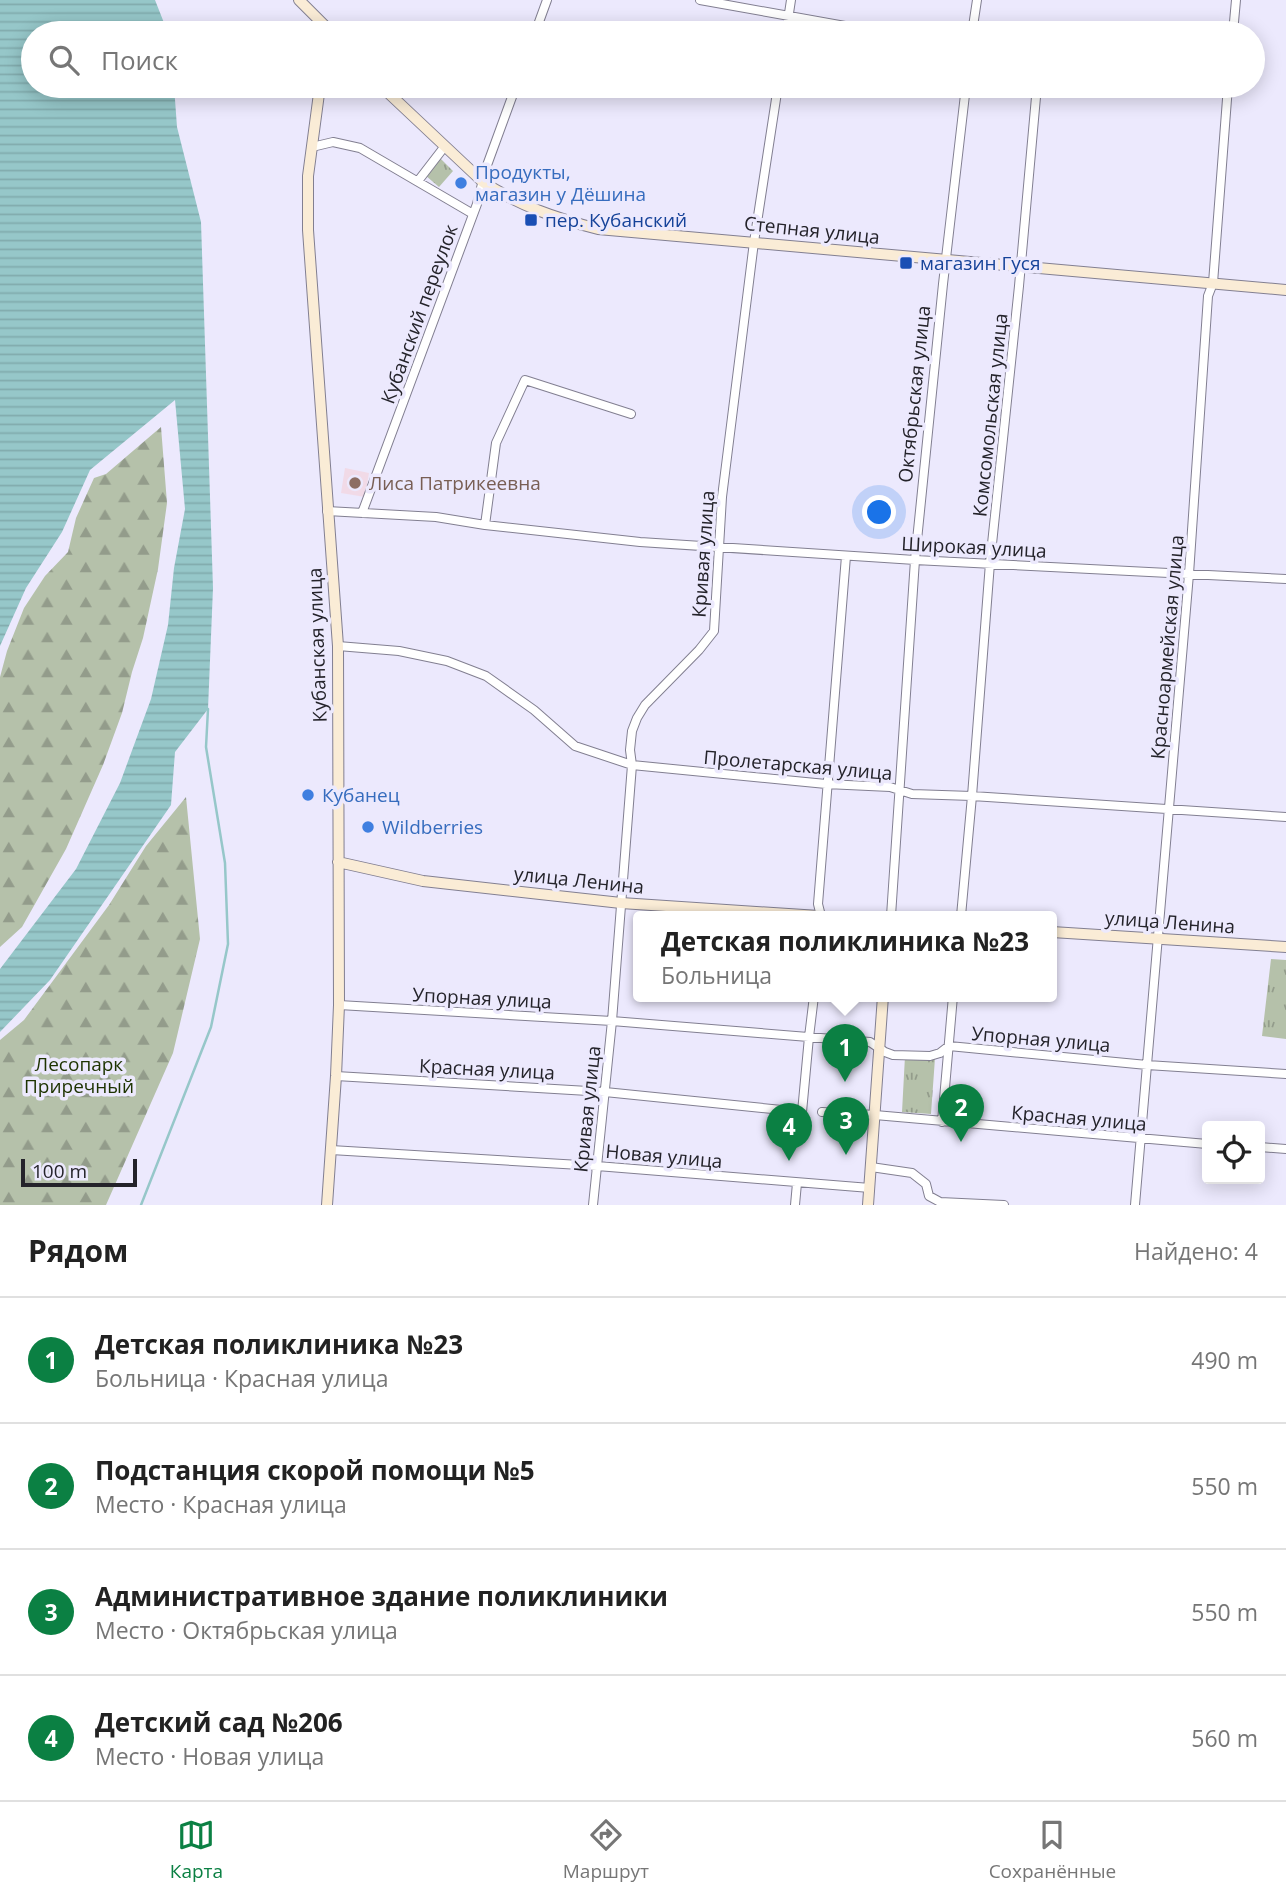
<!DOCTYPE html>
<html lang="ru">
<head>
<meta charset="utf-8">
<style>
	:root { --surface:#fff; --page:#f2f2f2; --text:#222; --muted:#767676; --line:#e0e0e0; --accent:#0b8043 }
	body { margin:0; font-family:"Open Sans",sans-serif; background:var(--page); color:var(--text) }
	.controls { position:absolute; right:21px; bottom:21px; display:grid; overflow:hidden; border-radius:7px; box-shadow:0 4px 18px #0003 }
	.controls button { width:63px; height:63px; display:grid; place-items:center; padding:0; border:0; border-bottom:2px solid var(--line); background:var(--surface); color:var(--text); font:35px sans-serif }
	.scale { position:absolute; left:21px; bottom:18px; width:116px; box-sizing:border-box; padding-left:7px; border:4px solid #24232a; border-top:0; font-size:19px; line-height:24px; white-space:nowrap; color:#24232a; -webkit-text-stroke:5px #ece9fd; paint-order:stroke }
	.you { position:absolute; left:880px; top:513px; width:24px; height:24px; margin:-18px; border:5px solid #fff; border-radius:50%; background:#1a73e8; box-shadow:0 0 0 10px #1a73e833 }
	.badge { display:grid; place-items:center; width:46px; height:46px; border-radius:50%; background:var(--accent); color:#fff; font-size:23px; font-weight:700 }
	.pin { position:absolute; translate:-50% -58px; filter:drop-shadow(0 2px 4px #0008) }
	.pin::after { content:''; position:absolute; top:37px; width:24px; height:21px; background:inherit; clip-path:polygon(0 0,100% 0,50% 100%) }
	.popup { position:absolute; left:633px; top:911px; width:424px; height:91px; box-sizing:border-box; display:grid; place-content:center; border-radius:7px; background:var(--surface); filter:drop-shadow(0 2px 5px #0005); font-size:23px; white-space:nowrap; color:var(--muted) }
	.popup b { font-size:26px; color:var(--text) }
	.popup::after { content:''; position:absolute; left:50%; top:100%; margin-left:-14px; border:14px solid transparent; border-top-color:var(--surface) }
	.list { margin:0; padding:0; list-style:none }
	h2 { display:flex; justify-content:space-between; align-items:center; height:91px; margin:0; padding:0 28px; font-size:30px }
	h2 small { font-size:23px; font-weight:400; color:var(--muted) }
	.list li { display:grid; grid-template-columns:46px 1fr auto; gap:21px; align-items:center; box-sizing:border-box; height:126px; padding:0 28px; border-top:2px solid var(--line) }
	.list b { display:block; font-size:26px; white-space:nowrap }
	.list p { margin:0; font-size:23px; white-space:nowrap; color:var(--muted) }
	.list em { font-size:23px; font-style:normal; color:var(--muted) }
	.icon { flex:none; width:38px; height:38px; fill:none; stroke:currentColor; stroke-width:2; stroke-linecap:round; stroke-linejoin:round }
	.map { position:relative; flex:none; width:1286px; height:1205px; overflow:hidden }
	.search { position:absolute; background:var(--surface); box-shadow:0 4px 18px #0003; left:21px; right:21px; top:21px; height:77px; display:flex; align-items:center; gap:18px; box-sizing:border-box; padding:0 24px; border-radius:38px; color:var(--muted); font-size:26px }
	.sheet { height:595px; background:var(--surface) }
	nav { display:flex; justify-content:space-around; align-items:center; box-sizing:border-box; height:98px; border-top:2px solid var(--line); background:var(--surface); font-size:19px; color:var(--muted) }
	nav a { display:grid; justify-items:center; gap:4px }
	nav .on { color:var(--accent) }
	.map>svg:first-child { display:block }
</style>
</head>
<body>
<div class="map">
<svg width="1286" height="1205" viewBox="0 0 1286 1205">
	<defs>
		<pattern id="grass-tufts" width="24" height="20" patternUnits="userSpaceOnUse" patternTransform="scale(1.75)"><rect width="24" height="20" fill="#b5c1aa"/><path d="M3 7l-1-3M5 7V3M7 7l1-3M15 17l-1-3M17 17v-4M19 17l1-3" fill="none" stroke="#939c8b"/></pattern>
		<pattern id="forest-firs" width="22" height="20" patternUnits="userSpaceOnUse" patternTransform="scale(1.75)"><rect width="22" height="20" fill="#b5c1aa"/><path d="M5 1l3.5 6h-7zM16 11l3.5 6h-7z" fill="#939c8b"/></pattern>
		<pattern id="water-rules" width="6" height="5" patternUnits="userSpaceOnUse" patternTransform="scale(1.75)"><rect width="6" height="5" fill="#96c7c9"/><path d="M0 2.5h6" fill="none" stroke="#81abad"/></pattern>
	</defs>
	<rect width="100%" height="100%" fill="#ece9fd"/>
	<path fill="#f1dae7" d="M 345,468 L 369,473 L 365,497 L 341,493 Z"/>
	<path fill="url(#grass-tufts)" d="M 440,158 L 453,171 L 439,187 L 425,175 Z
		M 1271,959 L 1286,960 L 1286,1039 L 1262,1036 Z
		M 905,1056 L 935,1058 L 931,1114 L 902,1112 Z"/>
	<path fill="url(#forest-firs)" d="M 161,427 L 167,503 L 158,569 L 143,638 L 132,672 L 122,713 L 103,765 L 66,849 L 22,927 L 0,947 L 0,677 L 7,651 L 24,608 L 45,576 L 68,552 L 76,518 L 94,478 L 106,474 Z
		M 186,797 L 200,939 L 173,1053 L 106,1205 L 0,1205 L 0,1040 L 24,1020 L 109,905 L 146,846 Z"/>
	<path fill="url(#water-rules)" d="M 0,0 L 155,0 L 168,33 L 33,33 L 33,86 L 174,86 L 177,127 L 201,222 L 213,588 L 208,709 L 175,752 L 171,805 L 50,980 L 0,1032 L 0,969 L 76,869 L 120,783 L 151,699 L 168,625 L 174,568 L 185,509 L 175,400 L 90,470 L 62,532 L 26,588 L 0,646 Z"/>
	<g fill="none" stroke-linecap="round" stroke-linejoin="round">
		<path stroke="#96c7c9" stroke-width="2.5" d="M 141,1205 L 211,1027 L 228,944 L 225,863 L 206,747 L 208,709"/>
		<defs>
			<path id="street" d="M 700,0 L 884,33
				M 535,33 L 547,0
				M 786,33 L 791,0
				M 972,33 L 977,0
				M 1233,33 L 1236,0
				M 1183,86 L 1228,92
				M 312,147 L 333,142 L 360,148 L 473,214
				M 418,181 L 445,146
				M 327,511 L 436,517 L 485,525 L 640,542 L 915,560 L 1286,579
				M 362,513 L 477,204 L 486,168 L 516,86
				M 485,525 L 496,443 L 525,380 L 631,414
				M 338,646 L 399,651 L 447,661 L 486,676 L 534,710 L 575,746 L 632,765 L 826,784 L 890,787 L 912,794 L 972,796 L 1286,817
				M 821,916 L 818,904 L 846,556
				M 891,916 L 915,560 L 943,284 L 966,86
				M 961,916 L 972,796 L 990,563 L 1019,286 L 1037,86
				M 339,1005 L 612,1021 L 870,1042 L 885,1052 L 893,1055 L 930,1056 L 940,1053 L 949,1046 L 1147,1065 L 1286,1074
				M 336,1076 L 605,1092 L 802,1112 L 809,1037 L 814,996
				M 822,1112 L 875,1115 L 1207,1144
				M 942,1122 L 953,996
				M 1260,1147 L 1286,1149
				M 331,1150 L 597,1166 L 870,1188
				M 871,1167 L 912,1173 L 926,1184 L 929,1196 L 940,1202 L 1004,1205
				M 593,1205 L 612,1021 L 632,765 L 630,750 L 632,731 L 637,718 L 645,705 L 699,650 L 714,631 L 722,497 L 754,242 L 778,86
				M 795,1205 L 797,1183
				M 1135,1205 L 1189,574 L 1208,296 L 1213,283 L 1228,86"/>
			<path id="secondary" d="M 299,0 L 332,33
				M 320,86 L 308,176 L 308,230 L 338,646 L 339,1005 L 336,1076 L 327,1205
				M 381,86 L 483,182 C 520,206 555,218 598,229 L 1286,290
				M 338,862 L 423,881 L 621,903 L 819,916
				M 1052,932 L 1286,947
				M 868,1205 L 883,996"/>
		</defs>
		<use href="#street" stroke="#827f91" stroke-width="10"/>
		<use href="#secondary" stroke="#827f91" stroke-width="12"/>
		<use href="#street" stroke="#fff" stroke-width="8"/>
		<use href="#secondary" stroke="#faecd6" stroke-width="10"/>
	</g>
	<g fill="#3f7fe0" stroke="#ece9fd" stroke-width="2.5">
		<circle cx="461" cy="183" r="7"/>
		<circle cx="308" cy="795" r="7"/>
		<circle cx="368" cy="827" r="7"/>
	</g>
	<g fill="#1a4fb4" stroke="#ece9fd" stroke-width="2.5">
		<rect x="524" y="213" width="14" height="14" rx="3.5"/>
		<rect x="899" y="256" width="14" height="14" rx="3.5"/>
	</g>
	<circle fill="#8d6e63" stroke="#ece9fd" stroke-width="2.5" cx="355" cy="483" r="7"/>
	<g text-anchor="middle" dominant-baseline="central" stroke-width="7" stroke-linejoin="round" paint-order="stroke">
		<g font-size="19" fill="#366cbe" stroke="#ece9fd" text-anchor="start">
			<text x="475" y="172">Продукты,<tspan x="475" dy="22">магазин у Дёшина</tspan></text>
			<text x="322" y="795">Кубанец</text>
			<text x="382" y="827">Wildberries</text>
		</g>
		<g font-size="19" fill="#164399" stroke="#ece9fd" text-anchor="start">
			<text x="545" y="220">пер. Кубанский</text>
			<text x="920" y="263">магазин Гуся</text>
		</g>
		<g font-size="19" fill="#24232a" stroke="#ece9fd">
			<text transform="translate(812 230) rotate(6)">Степная улица</text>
			<text transform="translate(419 314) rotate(-70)">Кубанский переулок</text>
			<text transform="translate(914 394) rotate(-84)">Октябрьская улица</text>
			<text transform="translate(990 415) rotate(-84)">Комсомольская улица</text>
			<text transform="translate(974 547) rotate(3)">Широкая улица</text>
			<text transform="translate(703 554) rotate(-86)">Кривая улица</text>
			<text transform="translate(317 645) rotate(-92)">Кубанская улица</text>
			<text transform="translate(1167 647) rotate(-85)">Красноармейская улица</text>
			<text transform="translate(798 765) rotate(5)">Пролетарская улица</text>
			<text transform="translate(579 880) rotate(6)">улица Ленина</text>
			<text transform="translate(1170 922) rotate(4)">улица Ленина</text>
			<text transform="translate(482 998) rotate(3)">Упорная улица</text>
			<text transform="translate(1041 1039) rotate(5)">Упорная улица</text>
			<text transform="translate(487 1069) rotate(3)">Красная улица</text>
			<text transform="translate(587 1109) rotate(-84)">Кривая улица</text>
			<text transform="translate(1079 1118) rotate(5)">Красная улица</text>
			<text transform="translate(664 1156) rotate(5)">Новая улица</text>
		</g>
		<g font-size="19" fill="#785e54" stroke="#ece9fd" text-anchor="start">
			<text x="369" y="483">Лиса Патрикеевна</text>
		</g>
		<g font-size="19" fill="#1d3300" stroke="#ece9fd">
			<text x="79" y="1064">Лесопарк<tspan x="79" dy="22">Приречный</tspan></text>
		</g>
	</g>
</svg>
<div class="controls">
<button><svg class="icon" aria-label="locate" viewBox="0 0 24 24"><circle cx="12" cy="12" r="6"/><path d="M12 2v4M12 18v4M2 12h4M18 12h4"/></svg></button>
</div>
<div class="scale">100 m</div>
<div class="you"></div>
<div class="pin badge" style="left:845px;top:1082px">1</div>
<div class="popup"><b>Детская поликлиника №23</b>Больница</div>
<div class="pin badge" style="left:961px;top:1142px">2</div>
<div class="pin badge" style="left:846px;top:1155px">3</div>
<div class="pin badge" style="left:789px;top:1161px">4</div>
<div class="search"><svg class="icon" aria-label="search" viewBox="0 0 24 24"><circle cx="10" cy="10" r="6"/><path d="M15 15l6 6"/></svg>Поиск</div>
</div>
<section class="sheet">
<h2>Рядом<small>Найдено: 4</small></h2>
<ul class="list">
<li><span class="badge">1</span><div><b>Детская поликлиника №23</b><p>Больница · Красная улица</p></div><em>490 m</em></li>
<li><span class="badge">2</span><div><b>Подстанция скорой помощи №5</b><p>Место · Красная улица</p></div><em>550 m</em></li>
<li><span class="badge">3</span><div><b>Административное здание поликлиники</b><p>Место · Октябрьская улица</p></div><em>550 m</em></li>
<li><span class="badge">4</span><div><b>Детский сад №206</b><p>Место · Новая улица</p></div><em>560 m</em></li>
</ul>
</section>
<nav>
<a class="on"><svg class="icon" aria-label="map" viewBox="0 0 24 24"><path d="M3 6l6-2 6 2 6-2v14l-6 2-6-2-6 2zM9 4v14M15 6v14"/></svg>Карта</a>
<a><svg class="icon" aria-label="directions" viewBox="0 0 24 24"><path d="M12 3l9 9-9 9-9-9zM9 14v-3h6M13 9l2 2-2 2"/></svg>Маршрут</a>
<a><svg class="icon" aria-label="saved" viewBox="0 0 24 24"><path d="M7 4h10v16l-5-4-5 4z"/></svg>Сохранённые</a>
</nav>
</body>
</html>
